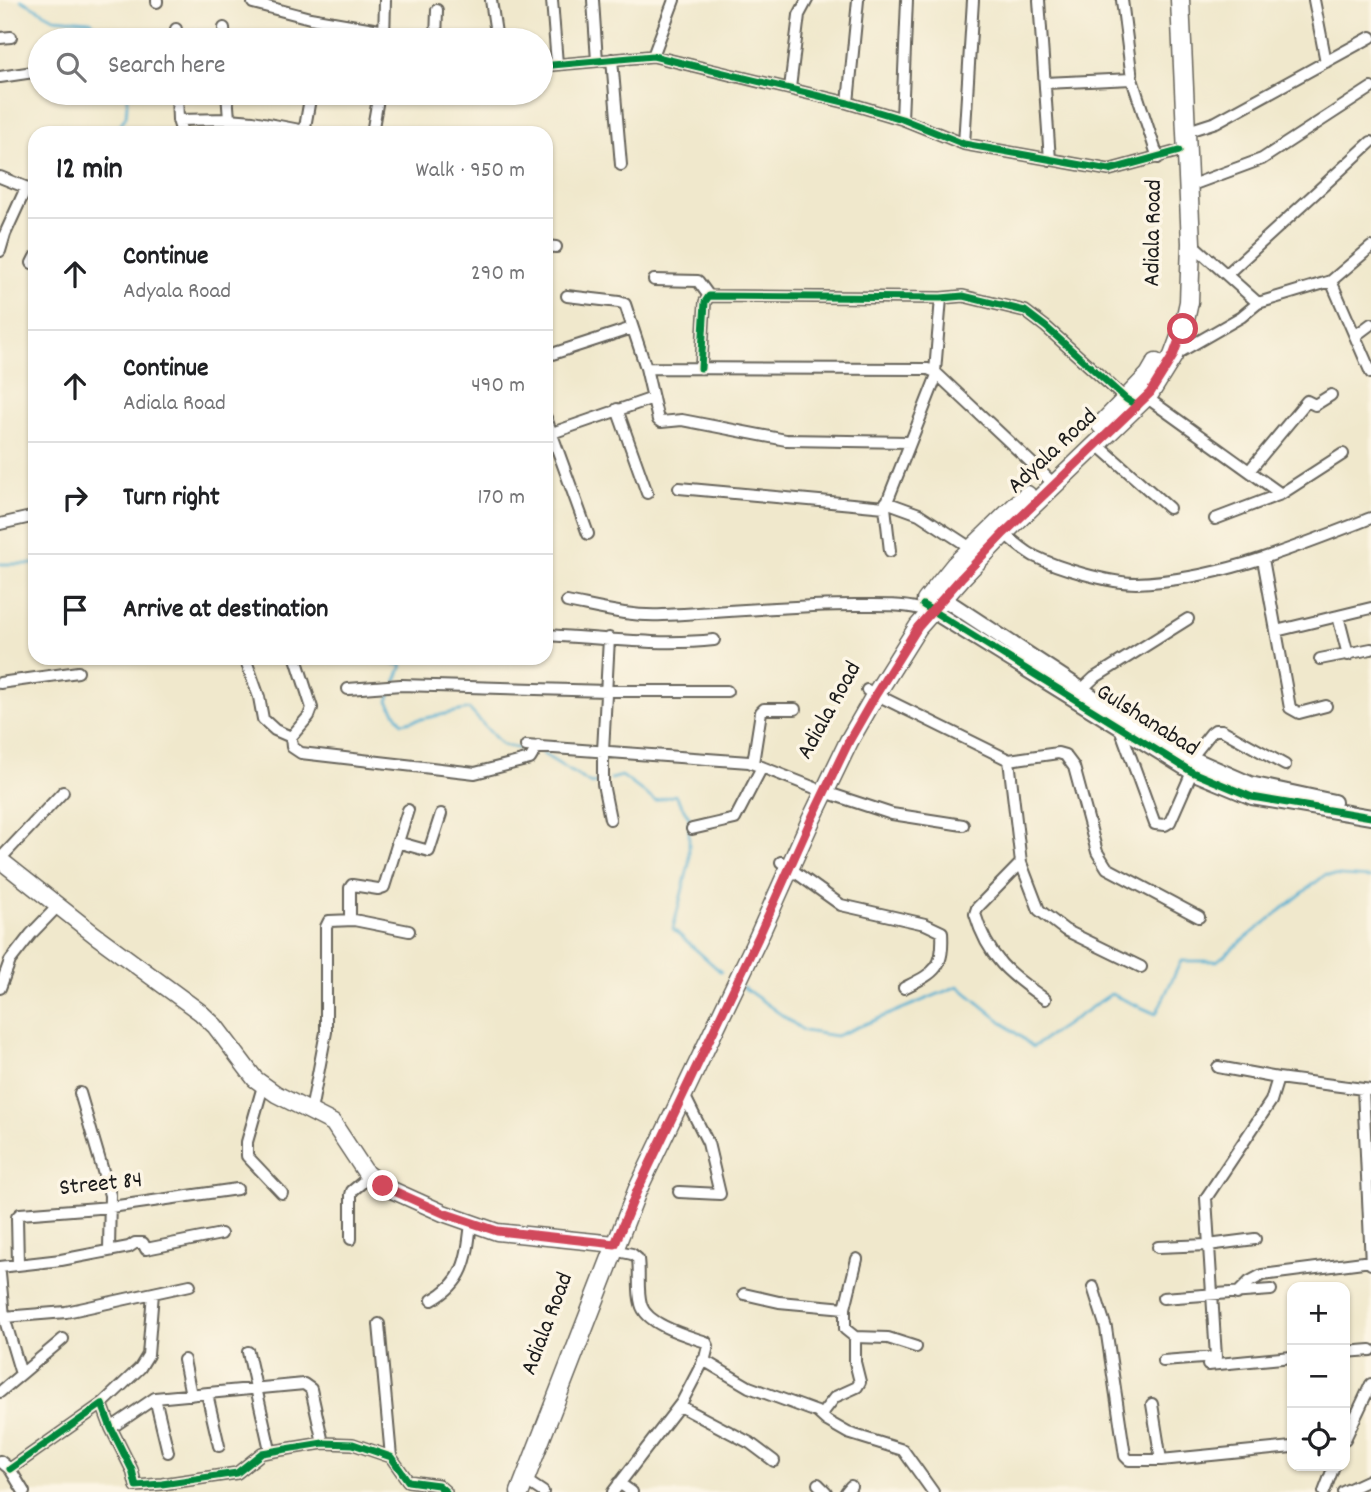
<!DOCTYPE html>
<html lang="en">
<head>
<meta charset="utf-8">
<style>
	:root { --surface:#fff; --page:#f2f2f2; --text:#202124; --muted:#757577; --line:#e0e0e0 }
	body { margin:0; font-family:Dekko,sans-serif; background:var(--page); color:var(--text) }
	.controls { position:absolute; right:21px; bottom:21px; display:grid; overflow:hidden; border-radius:14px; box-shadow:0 2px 5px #0004 }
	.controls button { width:63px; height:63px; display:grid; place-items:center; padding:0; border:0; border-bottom:2px solid var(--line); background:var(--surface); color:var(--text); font:35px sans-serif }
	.stop { position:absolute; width:21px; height:21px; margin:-16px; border:5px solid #d1495b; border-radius:50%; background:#fff }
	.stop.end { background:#d1495b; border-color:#fff; box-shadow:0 2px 7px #0008 }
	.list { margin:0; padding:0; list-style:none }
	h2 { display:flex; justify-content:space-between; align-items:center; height:91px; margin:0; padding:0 28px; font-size:30px }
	h2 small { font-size:23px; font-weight:400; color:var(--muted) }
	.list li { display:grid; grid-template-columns:46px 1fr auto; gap:21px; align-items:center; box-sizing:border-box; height:112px; padding:0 28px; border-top:2px solid var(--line) }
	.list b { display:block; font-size:26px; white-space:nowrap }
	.list p { margin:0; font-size:23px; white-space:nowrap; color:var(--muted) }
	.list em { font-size:23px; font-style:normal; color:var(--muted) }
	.icon { flex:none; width:38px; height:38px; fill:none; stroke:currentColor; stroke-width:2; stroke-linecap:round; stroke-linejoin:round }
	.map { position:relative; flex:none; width:1371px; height:1492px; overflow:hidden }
	.search { position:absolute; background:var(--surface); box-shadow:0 2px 5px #0004; left:28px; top:28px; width:525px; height:77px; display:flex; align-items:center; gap:18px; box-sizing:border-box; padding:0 24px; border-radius:38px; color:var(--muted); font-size:26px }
	.panel { position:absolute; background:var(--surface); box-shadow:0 2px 5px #0004; left:28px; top:126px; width:525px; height:539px; border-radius:21px }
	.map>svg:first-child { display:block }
</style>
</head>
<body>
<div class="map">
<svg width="1371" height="1492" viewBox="0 0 1371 1492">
	<rect width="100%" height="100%" fill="#fcf5e5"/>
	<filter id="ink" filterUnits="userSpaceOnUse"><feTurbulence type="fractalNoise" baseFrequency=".0143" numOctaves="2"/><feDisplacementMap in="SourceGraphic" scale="14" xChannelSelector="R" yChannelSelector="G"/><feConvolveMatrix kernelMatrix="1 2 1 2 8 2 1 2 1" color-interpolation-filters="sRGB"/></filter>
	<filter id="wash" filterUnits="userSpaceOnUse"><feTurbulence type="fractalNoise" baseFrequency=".00686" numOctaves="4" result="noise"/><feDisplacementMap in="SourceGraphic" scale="28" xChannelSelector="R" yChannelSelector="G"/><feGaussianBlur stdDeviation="1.57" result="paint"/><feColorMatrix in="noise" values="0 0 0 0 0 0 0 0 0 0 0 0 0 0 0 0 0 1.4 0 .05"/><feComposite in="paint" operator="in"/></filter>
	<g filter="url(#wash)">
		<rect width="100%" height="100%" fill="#f0e8cc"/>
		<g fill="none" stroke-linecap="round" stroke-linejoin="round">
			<path stroke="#53aed1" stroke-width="2.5" d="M 21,0 L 54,18 L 91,21 L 112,40
				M 115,133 L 126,116 L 128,93
				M 0,564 L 35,564
				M 357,658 L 402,665 L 396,681
				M 392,690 L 388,701 L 402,723 L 469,709 L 502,745 L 523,749
				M 543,754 L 591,784 L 596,783
				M 611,779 L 622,776 L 655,801 L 675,795 L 689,817 L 689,864 L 673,929 L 721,972
				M 743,987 L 804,1031 L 836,1036 L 958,986 L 1033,1047 L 1111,994 L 1156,1014 L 1181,961 L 1217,961 L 1325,875 L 1371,878"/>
		</g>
	</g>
	<g filter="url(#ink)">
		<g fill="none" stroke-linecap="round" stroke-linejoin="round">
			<defs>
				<path id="minor" d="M 157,0 L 157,2
					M 491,0 L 497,40
					M 552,0 L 557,64
					M 593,0 L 597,61
					M 1039,0 L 1050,160
					M 1122,0 L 1132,79 L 1158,158
					M 1314,0 L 1326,62
					M 253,3 L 310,18 L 385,31
					M 224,28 L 225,40
					M 176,29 L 176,40
					M 0,38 L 11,37
					M 384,40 L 385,0
					M 436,40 L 437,10
					M 653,56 L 674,0
					M 612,59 L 621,165
					M 541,66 L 653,56 L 848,103 L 902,119 L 964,144 L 1109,170 L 1179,151
					M 0,77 L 40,71
					M 1045,83 L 1132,79
					M 790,88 L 799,15 L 807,0
					M 177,93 L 178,120 L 182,133
					M 227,93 L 229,119 L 253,121 L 305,131
					M 848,103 L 858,0
					M 902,119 L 907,0
					M 178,120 L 229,119
					M 1188,131 L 1216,122 L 1371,37
					M 304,133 L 311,93
					M 372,133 L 379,93
					M 964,144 L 973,0
					M 0,177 L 35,191
					M 1189,186 L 1262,159 L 1371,88
					M 1191,243 L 1258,303
					M 546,246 L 556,247
					M 0,251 L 5,234 L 26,188
					M 32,263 L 35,257
					M 1227,274 L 1371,142
					M 654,280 L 698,281 L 709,296
					M 1331,281 L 1371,247
					M 567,296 L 619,302 L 625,304 L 646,368 L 658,420 L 661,422 L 682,420 L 786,440 L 910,442
					M 1355,336 L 1371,324
					M 546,356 L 632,328
					M 1173,356 L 1241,317 L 1258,303 L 1331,281 L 1371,373
					M 646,368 L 928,369 L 935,372 L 1055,485
					M 701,368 L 705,302 L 709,296 L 941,298 L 963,296 L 1025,311 L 1046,327 L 1128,401
					M 935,372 L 941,298
					M 1146,397 L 1281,494
					M 617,409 L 647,493
					M 546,418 L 588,534
					M 552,433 L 653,398
					M 1098,445 L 1169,508
					M 1249,471 L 1307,401 L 1315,405 L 1331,395
					M 679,488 L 885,507
					M 886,502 L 919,514 L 971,548
					M 1215,519 L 1281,494 L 1343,454
					M 0,524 L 31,517
					M 1004,533 C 1013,541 1023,550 1034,556 C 1058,568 1109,583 1136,583 C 1218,580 1296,547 1371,518
					M 890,551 L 885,507 L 937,375
					M 1263,559 L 1290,708 L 1299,713 L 1326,706
					M 567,602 C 598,608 631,617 663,615 C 727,612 791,605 856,605 C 877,605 899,604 920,609
					M 1338,616 L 1348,655
					M 1276,631 L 1371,608
					M 546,635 C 602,638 658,646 714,640
					M 609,638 L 603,751 L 603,784 L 610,819
					M 245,658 L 259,697 L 263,719 L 275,730 L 291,737 L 292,747 L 301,753 L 475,773 L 530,759 L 538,746
					M 1320,659 L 1371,649
					M 0,683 L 78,672
					M 348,689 L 401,685 L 607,691 L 727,691
					M 867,690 L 1009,760 L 1058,753 L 1065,755 L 1074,767 L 1097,852 L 1107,868 L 1199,917
					M 1078,693 L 1094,678 L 1188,619
					M 1120,728 L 1155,824 L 1165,825 L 1170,822 L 1192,772
					M 291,737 L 309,716 L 312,708 L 296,658
					M 526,746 L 749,762 L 825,792 L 892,814 L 963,825
					M 1009,760 L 1021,863 L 977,908 L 975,914 C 988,958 1010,975 1045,999
					M 753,763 L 761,712 L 764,709 L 795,709
					M 1187,763 L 1211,733 L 1215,730 L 1222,730 L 1285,765
					M 692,829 L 735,819 L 762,767
					M 397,842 L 429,851 L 441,814
					M 0,859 L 63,792
					M 781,862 L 841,905 L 925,924 L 942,932 C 944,969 935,972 904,988
					M 1021,863 L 1039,910 L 1065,930 L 1141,967
					M 350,920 L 350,888 L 352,885 L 378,889 L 384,887 L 408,810
					M 0,988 L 10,961 L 31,934 L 58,906
					M 1218,1067 L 1278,1078 L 1371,1090
					M 263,1086 L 247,1142 L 247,1156 L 282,1193
					M 1363,1089 L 1371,1264
					M 80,1093 L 110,1195 L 109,1250
					M 311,1111 L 326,1032 L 326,927 L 329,921 L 354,920 L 409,931
					M 679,1192 L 720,1194 L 708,1143 L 683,1093
					M 351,1239 L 351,1195 L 352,1191 L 370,1176
					M 1158,1247 L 1208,1245 L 1255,1239
					M 857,1259 L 845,1308 L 845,1329 L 855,1337 L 888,1338 L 916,1347
					M 18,1264 L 17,1217 L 20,1214 L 111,1207 L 237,1189
					M 0,1267 L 61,1260 L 129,1247 L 135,1243 L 143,1243 L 146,1249 L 221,1234
					M 0,1274 L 4,1317 L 21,1374
					M 1093,1287 L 1106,1328 L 1125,1456 L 1129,1460 L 1161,1460 L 1292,1447
					M 744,1294 L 779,1302 L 845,1308
					M 1237,1294 L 1249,1282 L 1262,1275 L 1371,1261
					M 1163,1298 L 1271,1290
					M 432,1300 C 465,1282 467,1258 471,1223
					M 4,1317 L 66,1312 L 190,1285
					M 379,1324 L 391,1457
					M 248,1352 L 270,1450
					M 1345,1352 L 1371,1350
					M 184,1360 L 191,1395
					M 703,1360 L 749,1387 L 817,1412 L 827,1421 L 848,1433 L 903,1450 L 933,1492
					M 1163,1361 L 1216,1357 L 1206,1198 L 1271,1101 L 1278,1078
					M 1208,1365 L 1292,1357
					M 0,1392 L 63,1339
					M 207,1394 L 219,1446
					M 155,1398 L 168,1452
					M 102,1404 L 140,1368 L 148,1355 L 153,1293
					M 1152,1404 L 1161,1460
					M 680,1406 L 750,1443 L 774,1461
					M 821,1415 L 835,1397 L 857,1387 L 860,1382 L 855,1362 L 855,1337
					M 111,1428 L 155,1398 L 304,1384 L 311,1389 L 323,1443
					M 1345,1439 L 1371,1384
					M 0,1461 L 10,1469 L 24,1492
					M 10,1469 L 102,1404 L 111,1428 L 132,1470 L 136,1486 L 162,1484 L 237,1473 L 262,1453 L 323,1443 L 353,1444 L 391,1457 L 408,1481 L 438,1485 L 446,1492
					M 525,1480 L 543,1492
					M 619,1483 L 632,1492
					M 818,1484 L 826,1492
					M 613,1492 L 682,1402 L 705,1358 L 708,1346 L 706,1342 C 688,1336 646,1325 641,1304 C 637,1290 640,1273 638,1259 L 632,1254 L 613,1250
					M 846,1492 L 851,1486
					M 1324,1492 L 1334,1466
					M 1343,1492 L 1371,1479"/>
				<path id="tertiary" d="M 935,593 L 1175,751 L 1250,784 L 1334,802
					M 926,607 L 1192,772 L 1252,797 L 1371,817"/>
				<path id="secondary" d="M 0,860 L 95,935 L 200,1012 L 215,1026 L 255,1079 L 276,1094 L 333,1123 L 366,1173 L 383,1186 L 443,1213 L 497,1232 L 615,1244"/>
				<path id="primary" d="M 1101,425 L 1149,375 L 1156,363
					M 926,601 L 955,565 L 1027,495
					M 520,1492 L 637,1191 L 758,938 L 811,820 L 849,741 L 876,694 L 918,627 L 961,578 L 1004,533 L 1150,393 L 1173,356 L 1183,329 L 1189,302 L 1191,243 L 1180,0"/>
			</defs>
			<use href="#minor" stroke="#66635a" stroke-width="14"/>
			<use href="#tertiary" stroke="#66635a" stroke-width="18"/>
			<use href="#secondary" stroke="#66635a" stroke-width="19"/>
			<use href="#primary" stroke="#66635a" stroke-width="21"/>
			<use href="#minor" stroke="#fff" stroke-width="10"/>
			<use href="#tertiary" stroke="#fff" stroke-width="14"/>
			<use href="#secondary" stroke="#fff" stroke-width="16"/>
			<use href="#primary" stroke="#fff" stroke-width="18"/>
			<defs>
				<path id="cycleway" d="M 541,66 L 653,56 L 848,103 L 902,119 L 964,144 L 1109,170 L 1179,151
					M 701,368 L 705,302 L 709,296 L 941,298 L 963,296 L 1025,311 L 1046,327 L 1126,399 L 1137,406
					M 923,605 L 1192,772 L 1252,797 L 1371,817
					M 10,1469 L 102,1404 L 111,1428 L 132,1470 L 136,1486 L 162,1484 L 237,1473 L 262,1453 L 323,1443 L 353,1444 L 391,1457 L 408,1481 L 438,1485 L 446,1492"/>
			</defs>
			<use href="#cycleway" stroke="#fcf5e5" stroke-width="11"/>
			<use href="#cycleway" stroke="#00873e" stroke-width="7"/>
		</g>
	</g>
	<g fill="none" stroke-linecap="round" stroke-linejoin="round" filter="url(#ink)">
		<path stroke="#d1495b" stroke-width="9" d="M 383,1186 L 443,1213 L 497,1231 L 615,1244 L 637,1191 L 758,938 L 811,820 L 849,741 L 876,694 L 918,627 L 961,578 L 1004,533 L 1150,393 L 1173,356 L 1183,329"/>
	</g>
	<g text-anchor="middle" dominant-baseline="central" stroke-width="7" stroke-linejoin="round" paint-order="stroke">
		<g font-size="24" fill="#1c1c1c" stroke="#fcf5e5">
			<text transform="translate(1154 233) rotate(-89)">Adiala Road</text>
			<text transform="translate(1053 452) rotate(-43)">Adyala Road</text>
			<text transform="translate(830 711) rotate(-61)">Adiala Road</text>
			<text transform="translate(1147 721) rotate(32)">Gulshanabad</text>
			<text transform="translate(101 1185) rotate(-6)">Street 84</text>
			<text transform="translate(548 1324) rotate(-69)">Adiala Road</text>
		</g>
	</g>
</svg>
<div class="controls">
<button>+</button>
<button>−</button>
<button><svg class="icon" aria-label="locate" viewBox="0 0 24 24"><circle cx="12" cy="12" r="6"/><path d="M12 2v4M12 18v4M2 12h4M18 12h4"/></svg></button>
</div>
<div class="stop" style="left:1183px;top:329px"></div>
<div class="stop end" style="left:383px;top:1186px"></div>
<div class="search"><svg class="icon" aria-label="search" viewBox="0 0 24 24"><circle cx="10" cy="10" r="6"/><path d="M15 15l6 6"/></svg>Search here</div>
<section class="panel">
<h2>12 min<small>Walk · 950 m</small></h2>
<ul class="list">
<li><svg class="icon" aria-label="ahead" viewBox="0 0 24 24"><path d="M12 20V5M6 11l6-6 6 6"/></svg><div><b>Continue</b><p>Adyala Road</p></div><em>290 m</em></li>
<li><svg class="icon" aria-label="ahead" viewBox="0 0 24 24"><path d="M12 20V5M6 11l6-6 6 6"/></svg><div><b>Continue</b><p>Adiala Road</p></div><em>490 m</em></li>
<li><svg class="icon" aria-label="right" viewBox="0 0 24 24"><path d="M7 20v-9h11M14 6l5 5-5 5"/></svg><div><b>Turn right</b></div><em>170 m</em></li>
<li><svg class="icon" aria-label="arrive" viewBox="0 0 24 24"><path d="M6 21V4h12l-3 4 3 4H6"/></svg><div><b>Arrive at destination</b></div></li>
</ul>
</section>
</div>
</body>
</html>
